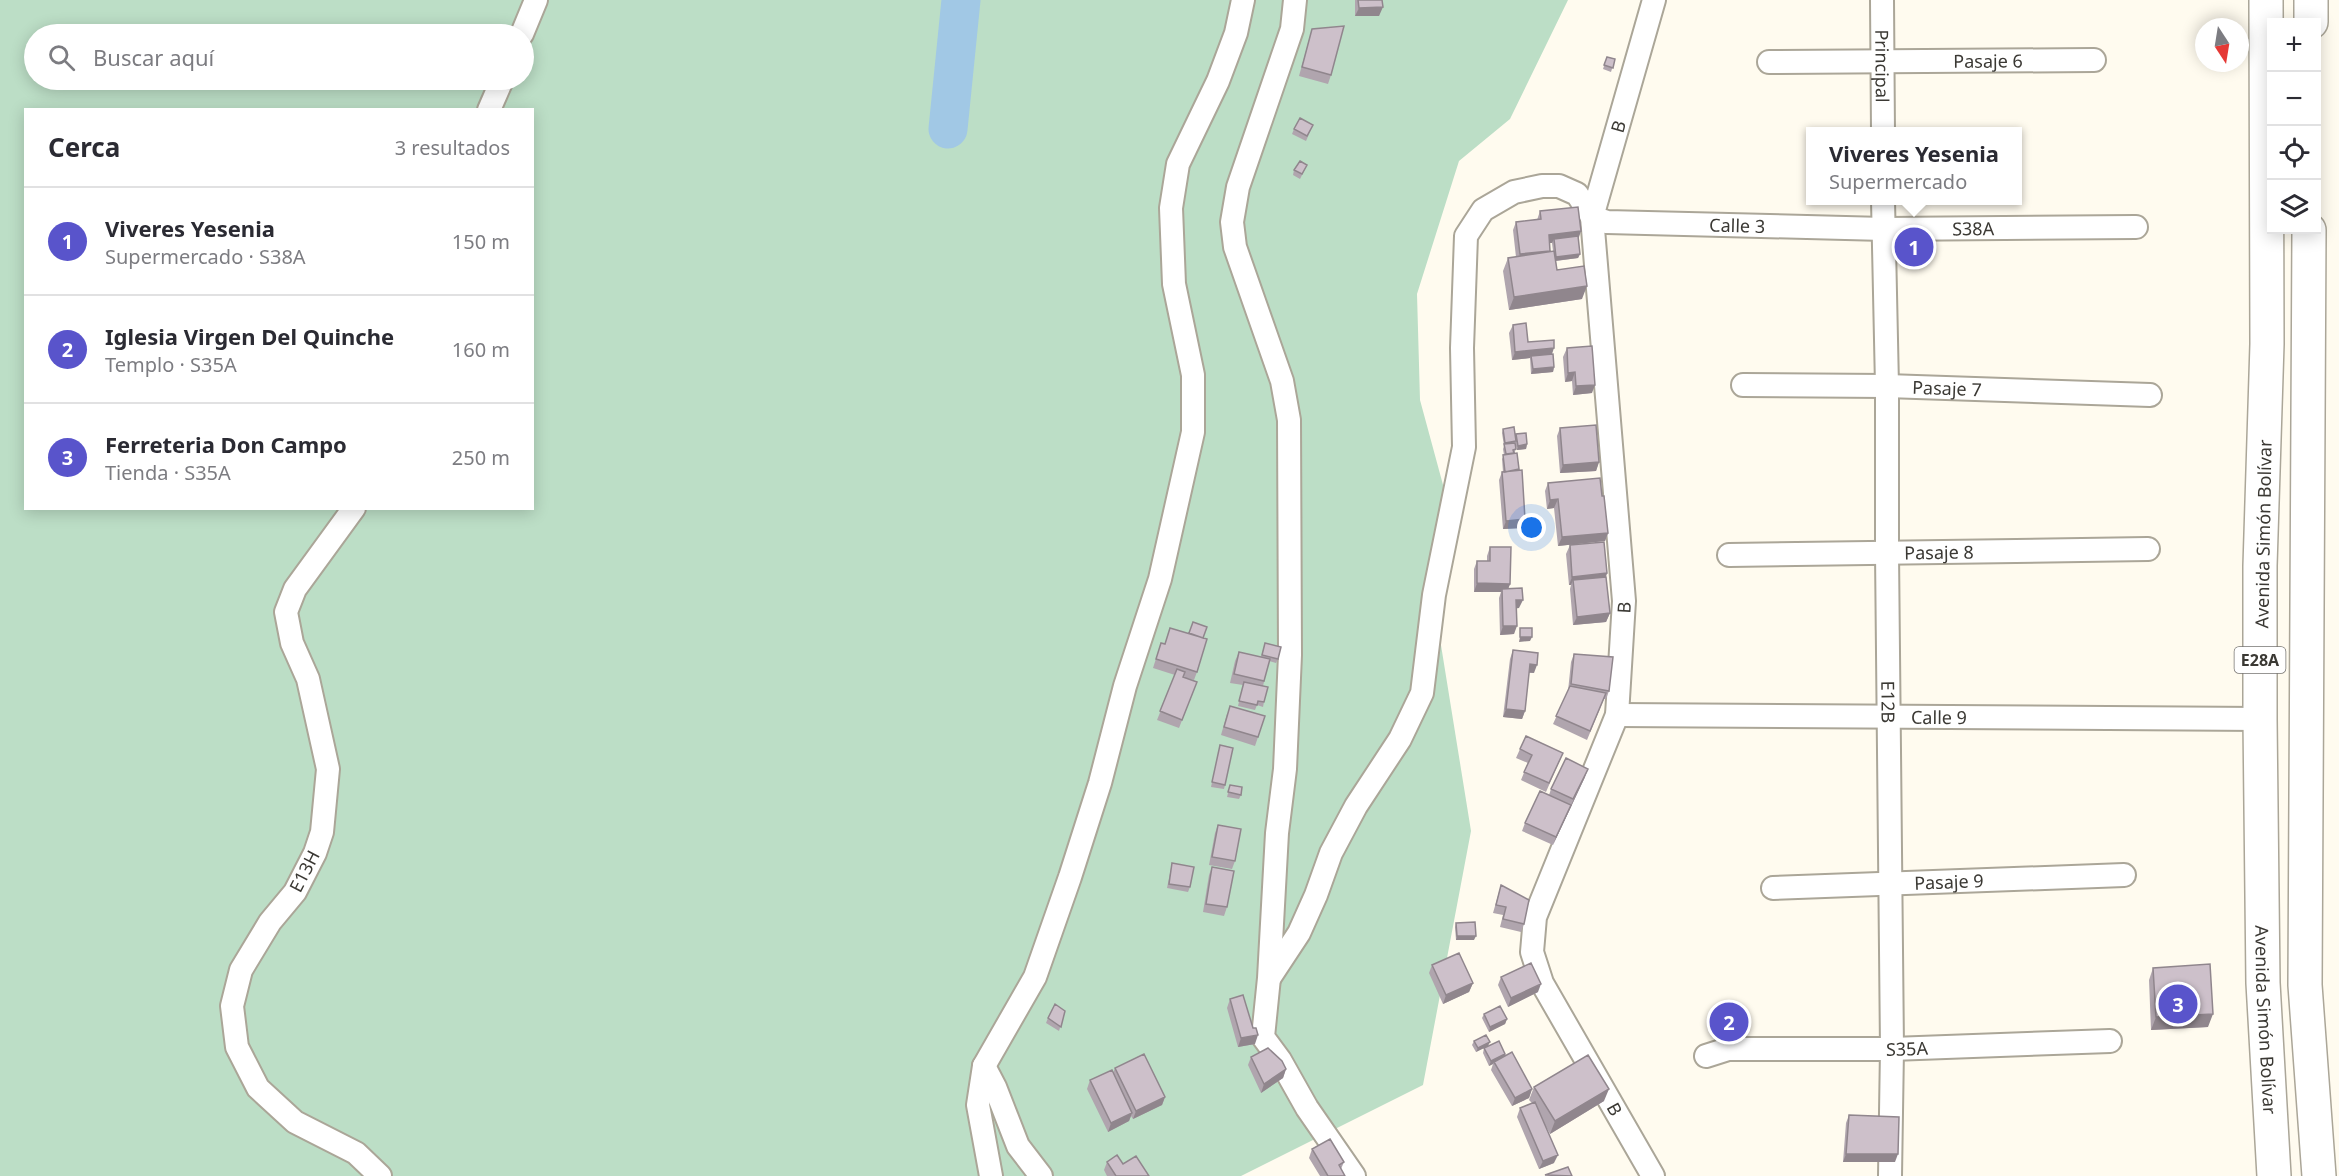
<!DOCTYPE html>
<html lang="es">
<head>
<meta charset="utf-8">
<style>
	:root { --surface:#fff; --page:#f2f2f3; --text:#2b2b33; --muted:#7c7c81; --line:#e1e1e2; --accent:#5954cb }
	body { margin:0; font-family:"Noto Sans",sans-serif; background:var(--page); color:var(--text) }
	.controls { position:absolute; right:18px; top:18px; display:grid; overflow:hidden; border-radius:0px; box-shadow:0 3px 15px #0003 }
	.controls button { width:54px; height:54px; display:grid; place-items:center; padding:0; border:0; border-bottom:2px solid var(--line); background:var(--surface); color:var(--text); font:30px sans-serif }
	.compass { position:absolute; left:2195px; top:18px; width:54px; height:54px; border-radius:50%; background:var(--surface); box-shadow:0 3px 15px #0003; rotate:168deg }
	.you { position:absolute; left:1532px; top:528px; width:21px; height:21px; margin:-15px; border:4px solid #fff; border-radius:50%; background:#1a73e8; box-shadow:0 0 0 9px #1a73e833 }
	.badge { display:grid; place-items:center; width:39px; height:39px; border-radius:50%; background:var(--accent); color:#fff; font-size:20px; font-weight:700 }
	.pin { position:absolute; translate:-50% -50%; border:3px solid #fff; box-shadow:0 2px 6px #0006 }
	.popup { position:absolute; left:1806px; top:127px; width:216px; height:78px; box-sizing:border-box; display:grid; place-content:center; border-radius:0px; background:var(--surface); filter:drop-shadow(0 2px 4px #0005); font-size:20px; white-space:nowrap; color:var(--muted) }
	.popup b { font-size:22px; color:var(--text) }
	.popup::after { content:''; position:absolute; left:50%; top:100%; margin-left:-12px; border:12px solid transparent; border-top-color:var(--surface) }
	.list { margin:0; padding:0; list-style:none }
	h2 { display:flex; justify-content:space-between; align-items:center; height:78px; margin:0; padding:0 24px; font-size:26px }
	h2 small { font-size:20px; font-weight:400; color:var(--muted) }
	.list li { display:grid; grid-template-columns:39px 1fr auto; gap:18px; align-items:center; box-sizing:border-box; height:108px; padding:0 24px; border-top:2px solid var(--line) }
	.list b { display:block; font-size:22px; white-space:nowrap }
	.list p { margin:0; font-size:20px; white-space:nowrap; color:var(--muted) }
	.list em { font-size:20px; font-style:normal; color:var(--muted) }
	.icon { flex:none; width:33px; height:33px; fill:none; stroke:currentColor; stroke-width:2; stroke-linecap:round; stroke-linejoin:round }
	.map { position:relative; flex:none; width:2339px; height:1176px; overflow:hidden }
	.search { position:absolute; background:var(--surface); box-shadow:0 3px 15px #0003; left:24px; top:24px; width:510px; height:66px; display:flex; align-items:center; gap:15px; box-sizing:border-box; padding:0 21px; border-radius:33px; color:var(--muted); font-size:22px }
	.panel { position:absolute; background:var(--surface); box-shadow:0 3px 15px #0003; left:24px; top:108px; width:510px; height:402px; border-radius:0px }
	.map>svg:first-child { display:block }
</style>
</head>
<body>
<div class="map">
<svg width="2339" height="1176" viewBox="0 0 2339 1176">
	<rect width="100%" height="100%" fill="#fffbef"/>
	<path fill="#bcdec6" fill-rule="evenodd" d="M 0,0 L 1568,0 L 1510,119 L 1459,161 L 1417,294 L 1420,400 L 1449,507 L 1440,639 L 1471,831 L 1423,1085 L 1241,1176 L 0,1176 ZM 34,34 L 524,34 L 524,80 L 34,80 ZM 26,110 L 532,110 L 532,508 L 26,508 Z"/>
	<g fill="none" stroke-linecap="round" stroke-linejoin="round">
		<path stroke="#a1c8e5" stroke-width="39" d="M 948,129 L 961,0"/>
		<defs>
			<g id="street">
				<path d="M 1295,0 L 1292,29 L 1238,187 L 1232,222 L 1235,247 L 1282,381 L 1289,420 L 1290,655 L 1285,769 L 1277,833 L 1269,978 L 1263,1037 L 1280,1060 L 1307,1108 L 1354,1176"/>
				<path id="s1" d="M 1882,0 L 1883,132"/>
				<path d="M 522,34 L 536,0"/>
				<path id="s2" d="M 1769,62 L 2094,60"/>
				<path d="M 489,110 L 502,80"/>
				<path id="s3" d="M 1883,200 L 1887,386 L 1887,553 L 1892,1049 L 1890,1176"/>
				<path id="s4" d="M 1592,217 L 1607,222 L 1884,229 L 2136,227"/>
				<path id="s5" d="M 1743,385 L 1887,386 L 2150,395"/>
				<path d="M 354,508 L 295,589 L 286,612 L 292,643 L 308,679 L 328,769 L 322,832 L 315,853 L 295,892 L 270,922 L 241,970 L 232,1006 L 237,1047 L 258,1088 L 295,1122 L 356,1153 L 380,1176"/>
				<path id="s6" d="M 1729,555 L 2148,549"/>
				<path id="s7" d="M 1617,715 L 2260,719"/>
				<path id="s8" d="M 1773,888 L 2124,875"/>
				<path d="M 1270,977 L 1299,933 L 1316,895 L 1331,853 L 1356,806 L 1400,739 L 1422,693 L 1434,595 L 1464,447 L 1462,348 L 1466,236 L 1483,210 L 1514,192 L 1542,186 L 1559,186 L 1577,194 L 1592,217"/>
				<path id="s9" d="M 1706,1056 L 1728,1049 L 1892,1049 L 2110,1041"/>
				<path d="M 984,1066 L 995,1087 L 1018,1146 L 1041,1176"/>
				<path d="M 991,1176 L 978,1105 L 984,1066 L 1035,977 L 1070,877 L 1100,783 L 1125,686 L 1160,579 L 1193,432 L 1193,375 L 1174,284 L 1171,208 L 1178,164 L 1218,81 L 1236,33 L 1243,0"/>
				<path id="s10" d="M 1653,1176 L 1542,983 L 1532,952 L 1535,917 L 1617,715 L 1624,601 L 1592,217 L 1654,0"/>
			</g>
			<g id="highway">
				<path id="s11" d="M 2266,0 L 2267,344 L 2260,566 L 2260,719 L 2263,983 L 2274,1176"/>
				<path d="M 2311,22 L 2311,0"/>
				<path d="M 2309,230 L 2305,985 L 2319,1176"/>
			</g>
		</defs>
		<use href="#street" stroke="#aba698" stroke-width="26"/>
		<use href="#highway" stroke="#aba698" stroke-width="36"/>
		<use href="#street" stroke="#fff" stroke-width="22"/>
		<use href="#highway" stroke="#fff" stroke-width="33"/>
	</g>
	<path fill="#b0a5ae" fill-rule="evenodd" d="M 1355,0 L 1382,0 L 1379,16 L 1355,16 Z
		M 1312,29 L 1331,75 L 1328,84 L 1299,76 Z
		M 1607,57 L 1615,59 L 1611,72 L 1603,69 Z
		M 1313,125 L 1306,141 L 1292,134 L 1294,129 Z
		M 1307,165 L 1300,179 L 1293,175 L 1294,170 Z
		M 1540,211 L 1578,239 L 1580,254 L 1578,258 L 1556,261 L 1557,270 L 1582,299 L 1509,310 L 1503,271 L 1508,258 L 1516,257 L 1513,230 L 1516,222 L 1537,220 ZM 1549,243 L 1552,243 L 1553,251 L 1550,252 Z
		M 1513,325 L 1528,342 L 1552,354 L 1554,367 L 1553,372 L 1531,374 L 1530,358 L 1512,360 L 1509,333 Z
		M 1567,348 L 1592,393 L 1573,395 L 1572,381 L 1565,382 L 1563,357 Z
		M 1560,428 L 1599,462 L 1596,471 L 1560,473 L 1557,436 Z
		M 1503,429 L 1515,438 L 1516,434 L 1527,444 L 1526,449 L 1517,450 L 1515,442 L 1516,449 L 1514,454 L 1519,469 L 1525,519 L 1522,528 L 1503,529 L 1499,480 L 1502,472 L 1503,472 L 1502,459 L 1504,455 L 1503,449 L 1504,446 L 1502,433 Z
		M 1548,483 L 1602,496 L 1608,533 L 1605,541 L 1558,546 L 1554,508 L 1547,509 L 1545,491 Z
		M 1570,545 L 1607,573 L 1606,577 L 1610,613 L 1606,622 L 1573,625 L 1570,589 L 1571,585 L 1569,585 L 1566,554 Z
		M 1490,547 L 1510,584 L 1508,589 L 1519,608 L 1517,608 L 1514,634 L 1500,635 L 1499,598 L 1501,592 L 1474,592 L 1474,569 L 1477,561 L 1487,561 L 1487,556 Z
		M 1203,638 L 1197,672 L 1194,680 L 1183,677 L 1197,682 L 1179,728 L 1157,720 L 1175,675 L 1153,668 L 1161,643 L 1165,644 Z
		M 1265,643 L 1278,659 L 1276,663 L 1269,661 L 1263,686 L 1264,702 L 1263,707 L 1257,705 L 1255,710 L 1238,706 L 1243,685 L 1230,683 L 1235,661 L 1239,652 L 1261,657 Z
		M 1513,650 L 1534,673 L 1529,673 L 1525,711 L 1522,719 L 1503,717 L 1510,659 Z
		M 1574,654 L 1609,691 L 1606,699 L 1604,699 L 1587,740 L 1553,724 L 1568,691 L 1571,662 Z
		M 1227,714 L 1258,737 L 1255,746 L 1221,735 Z
		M 1220,745 L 1225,785 L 1224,789 L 1211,787 Z
		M 1520,749 L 1563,753 L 1546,792 L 1521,780 L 1528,763 L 1516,758 Z
		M 1585,777 L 1553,845 L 1522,831 L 1525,823 L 1549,795 L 1551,789 Z
		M 1230,785 L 1241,795 L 1239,799 L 1227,797 Z
		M 1218,825 L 1235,861 L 1232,869 L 1209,865 L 1215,833 Z
		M 1172,863 L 1190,887 L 1188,892 L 1167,888 Z
		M 1212,867 L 1227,907 L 1224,916 L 1203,912 L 1209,875 Z
		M 1501,885 L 1524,924 L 1521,932 L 1500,927 L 1503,915 L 1493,913 Z
		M 1456,923 L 1474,940 L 1456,940 L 1455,927 Z
		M 1432,965 L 1473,983 L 1469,992 L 1443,1004 L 1429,973 Z
		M 2153,968 L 2208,1027 L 2151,1030 L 2149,980 Z
		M 1501,977 L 1538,992 L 1508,1007 L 1498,985 Z
		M 1230,999 L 1253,1028 L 1255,1044 L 1238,1047 L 1227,1008 Z
		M 1065,1011 L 1059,1031 L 1046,1023 L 1048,1018 Z
		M 1484,1014 L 1507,1019 L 1505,1024 L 1489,1032 L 1482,1018 Z
		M 1474,1041 L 1488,1046 L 1476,1052 L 1472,1045 Z
		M 1484,1048 L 1505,1054 L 1505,1056 L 1532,1089 L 1529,1098 L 1512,1106 L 1491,1070 L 1493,1064 L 1489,1066 L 1483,1053 Z
		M 1251,1057 L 1286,1069 L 1283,1078 L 1261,1093 L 1248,1065 Z
		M 1115,1068 L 1165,1097 L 1162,1105 L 1133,1119 L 1131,1116 L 1129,1121 L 1108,1132 L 1087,1089 L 1090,1080 L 1113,1073 Z
		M 1534,1087 L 1604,1101 L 1550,1134 L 1545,1125 L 1554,1163 L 1539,1169 L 1517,1117 L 1520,1108 L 1532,1103 L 1529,1100 Z
		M 1849,1115 L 1895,1162 L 1843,1162 L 1846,1123 Z
		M 1312,1149 L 1344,1162 L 1341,1169 L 1345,1176 L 1320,1176 L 1309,1158 Z
		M 1107,1162 L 1123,1164 L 1149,1176 L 1107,1176 L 1104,1170 Z"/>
	<path fill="#90868d" d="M 1383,7 L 1379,16 L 1355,16 L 1359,8 Z
		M 1581,231 L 1578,240 L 1554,239 L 1552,243 L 1546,243 L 1549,235 Z
		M 1550,251 L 1547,259 L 1517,263 L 1520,254 Z
		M 1580,254 L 1578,258 L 1554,261 L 1556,257 Z
		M 1587,286 L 1582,299 L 1509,310 L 1514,297 Z
		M 1554,348 L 1551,357 L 1531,356 L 1530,358 L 1512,360 L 1515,352 Z
		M 1554,367 L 1553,372 L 1531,374 L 1533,369 Z
		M 1575,372 L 1572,381 L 1565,382 L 1568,373 Z
		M 1595,385 L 1592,393 L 1573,395 L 1576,386 Z
		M 1527,444 L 1526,449 L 1517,450 L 1518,446 Z
		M 1599,462 L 1596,471 L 1560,473 L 1563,465 Z
		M 1558,499 L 1554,508 L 1547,509 L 1550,500 Z
		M 1525,519 L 1522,528 L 1503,529 L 1506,521 Z
		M 1608,533 L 1605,541 L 1558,546 L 1562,537 Z
		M 1607,573 L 1604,582 L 1573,580 L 1571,585 L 1569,585 L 1572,577 Z
		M 1477,583 L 1510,584 L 1507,592 L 1502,589 L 1501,592 L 1474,592 Z
		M 1516,600 L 1523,600 L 1519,608 L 1513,609 Z
		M 1610,613 L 1606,622 L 1573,625 L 1577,617 Z
		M 1503,626 L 1517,626 L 1514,634 L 1500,635 Z
		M 1520,637 L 1532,637 L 1530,641 L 1519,642 Z
		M 1530,664 L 1537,665 L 1534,673 L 1527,672 Z
		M 1506,709 L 1525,711 L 1522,719 L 1503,717 Z
		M 1588,769 L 1585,777 L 1553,845 L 1556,837 Z
		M 1457,936 L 1476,936 L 1474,940 L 1456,940 Z
		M 1473,983 L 1469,992 L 1443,1004 L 1446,995 Z
		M 1541,984 L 1538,992 L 1508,1007 L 1511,998 Z
		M 2213,1014 L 2208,1027 L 2151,1030 L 2156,1017 Z
		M 1507,1019 L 1505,1024 L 1489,1032 L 1490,1027 Z
		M 1258,1035 L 1255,1044 L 1238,1047 L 1241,1038 Z
		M 1490,1042 L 1488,1046 L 1476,1052 L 1478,1048 Z
		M 1505,1054 L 1504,1059 L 1494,1062 L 1493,1064 L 1489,1066 L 1491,1061 Z
		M 1286,1069 L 1283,1078 L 1261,1093 L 1264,1084 Z
		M 1532,1089 L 1529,1098 L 1512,1106 L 1515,1098 Z
		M 1609,1089 L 1604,1101 L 1550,1134 L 1555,1121 Z
		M 1165,1097 L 1162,1105 L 1133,1119 L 1136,1111 Z
		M 1132,1113 L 1129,1121 L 1108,1132 L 1111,1123 Z
		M 1846,1154 L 1898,1154 L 1895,1162 L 1843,1162 Z
		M 1558,1155 L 1554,1163 L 1539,1169 L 1543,1161 Z"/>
	<path fill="#cdc0ca" stroke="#90868d" stroke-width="1.5" d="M 1358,0 L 1382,0 L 1383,7 L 1359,8 Z
		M 1344,26 L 1331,75 L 1302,67 L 1312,29 Z
		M 1607,57 L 1615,59 L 1613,68 L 1604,65 Z
		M 1300,118 L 1313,125 L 1307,136 L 1294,129 Z
		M 1300,161 L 1307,165 L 1302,174 L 1294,170 Z
		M 1578,207 L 1581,231 L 1549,235 L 1550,251 L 1520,254 L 1516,222 L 1541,219 L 1540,211 Z
		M 1578,236 L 1580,254 L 1556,257 L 1554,239 Z
		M 1554,251 L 1557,270 L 1584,266 L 1587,286 L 1514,297 L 1508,258 Z
		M 1526,323 L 1528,342 L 1554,340 L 1554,348 L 1515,352 L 1513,325 Z
		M 1592,346 L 1595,385 L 1576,386 L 1575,372 L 1568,373 L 1567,348 Z
		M 1553,354 L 1554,367 L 1533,369 L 1531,356 Z
		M 1596,425 L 1599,462 L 1563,465 L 1560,428 Z
		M 1514,427 L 1516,441 L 1505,443 L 1503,429 Z
		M 1526,433 L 1527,444 L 1518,446 L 1516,434 Z
		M 1515,443 L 1516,449 L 1513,450 L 1514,453 L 1506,454 L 1504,444 Z
		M 1517,453 L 1519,469 L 1505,472 L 1503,455 Z
		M 1522,470 L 1525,519 L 1506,521 L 1502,472 Z
		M 1600,478 L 1602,496 L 1604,496 L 1608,533 L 1562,537 L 1558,499 L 1550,500 L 1548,483 Z
		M 1604,542 L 1607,573 L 1572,577 L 1570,545 Z
		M 1490,547 L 1511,547 L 1510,584 L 1477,583 L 1477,561 L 1490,561 Z
		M 1606,577 L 1610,613 L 1577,617 L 1573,580 Z
		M 1522,588 L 1523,600 L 1516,600 L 1517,626 L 1503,626 L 1502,589 Z
		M 1193,622 L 1207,627 L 1203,638 L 1189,633 Z
		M 1170,628 L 1207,639 L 1197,672 L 1156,659 L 1161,643 L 1165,644 Z
		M 1520,628 L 1532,628 L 1532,637 L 1520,637 Z
		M 1265,643 L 1281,647 L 1278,659 L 1262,655 Z
		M 1513,650 L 1538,653 L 1537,665 L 1530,664 L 1525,711 L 1506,709 Z
		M 1239,652 L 1270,659 L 1264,681 L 1234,674 Z
		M 1574,654 L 1613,657 L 1609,691 L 1571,684 Z
		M 1177,669 L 1185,672 L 1183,677 L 1197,682 L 1182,720 L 1160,711 Z
		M 1244,682 L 1268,687 L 1264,702 L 1258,701 L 1257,705 L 1239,701 Z
		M 1570,686 L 1606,693 L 1590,731 L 1556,716 Z
		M 1230,706 L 1265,716 L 1258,737 L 1224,727 Z
		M 1526,736 L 1563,753 L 1549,783 L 1524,772 L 1532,755 L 1520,749 Z
		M 1220,745 L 1233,748 L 1225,785 L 1212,782 Z
		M 1566,758 L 1588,769 L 1573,799 L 1551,789 Z
		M 1230,785 L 1242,787 L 1241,795 L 1228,792 Z
		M 1540,791 L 1571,805 L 1556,837 L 1525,823 Z
		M 1218,825 L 1241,829 L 1235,861 L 1212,857 Z
		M 1172,863 L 1194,867 L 1190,887 L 1169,884 Z
		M 1212,867 L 1234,871 L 1227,907 L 1206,904 Z
		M 1501,885 L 1529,900 L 1524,924 L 1503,919 L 1506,907 L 1496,905 Z
		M 1475,922 L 1476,936 L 1457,936 L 1456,923 Z
		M 1459,953 L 1473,983 L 1446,995 L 1432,965 Z
		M 1531,963 L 1541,984 L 1511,998 L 1501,977 Z
		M 2210,964 L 2213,1014 L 2156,1017 L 2153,968 Z
		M 1243,995 L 1253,1028 L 1256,1028 L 1258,1035 L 1241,1038 L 1230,999 Z
		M 1055,1004 L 1065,1011 L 1061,1027 L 1048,1018 Z
		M 1500,1006 L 1507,1019 L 1490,1027 L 1484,1014 Z
		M 1486,1035 L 1490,1042 L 1478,1048 L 1474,1041 Z
		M 1499,1041 L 1505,1054 L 1491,1061 L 1484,1048 Z
		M 1268,1048 L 1282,1061 L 1286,1069 L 1264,1084 L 1251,1057 Z
		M 1512,1052 L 1532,1089 L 1515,1098 L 1494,1062 Z
		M 1144,1054 L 1165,1097 L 1136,1111 L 1115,1068 Z
		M 1588,1055 L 1609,1089 L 1555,1121 L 1534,1087 Z
		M 1112,1070 L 1132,1113 L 1111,1123 L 1090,1080 Z
		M 1535,1102 L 1558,1155 L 1543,1161 L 1520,1108 Z
		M 1849,1115 L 1899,1117 L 1898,1154 L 1846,1154 Z
		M 1330,1139 L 1344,1162 L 1339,1165 L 1345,1176 L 1328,1176 L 1312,1149 Z
		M 1117,1155 L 1123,1164 L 1136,1156 L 1149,1176 L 1116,1176 L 1107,1162 Z
		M 1568,1167 L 1572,1176 L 1545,1175 Z"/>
	<g text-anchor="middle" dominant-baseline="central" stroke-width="4.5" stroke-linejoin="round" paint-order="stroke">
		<rect fill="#fff" stroke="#767471" stroke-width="1.5" x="2234.5" y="647" width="51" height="26" rx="4.5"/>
		<g font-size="16" font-weight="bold" fill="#3b3934">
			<text x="2260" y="660">E28A</text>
		</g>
		<g font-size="18" fill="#3b3934" stroke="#fff">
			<text stroke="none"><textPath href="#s2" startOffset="219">Pasaje 6</textPath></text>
			<text stroke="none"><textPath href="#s1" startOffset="66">Principal</textPath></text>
			<text stroke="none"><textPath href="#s10" startOffset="1102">B</textPath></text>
			<text stroke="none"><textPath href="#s4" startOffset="146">Calle 3</textPath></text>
			<text stroke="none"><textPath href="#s4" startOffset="382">S38A</textPath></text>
			<text stroke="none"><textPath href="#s5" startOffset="204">Pasaje 7</textPath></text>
			<text transform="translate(2263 534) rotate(-89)">Avenida Simón Bolívar</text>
			<text stroke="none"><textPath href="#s6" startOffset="210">Pasaje 8</textPath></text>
			<text stroke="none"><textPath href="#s10" startOffset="616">B</textPath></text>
			<text stroke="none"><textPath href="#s3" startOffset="502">E12B</textPath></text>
			<text stroke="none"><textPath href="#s7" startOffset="322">Calle 9</textPath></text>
			<text transform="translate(304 871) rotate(-63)">E13H</text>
			<text stroke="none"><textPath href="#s8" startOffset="176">Pasaje 9</textPath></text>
			<text stroke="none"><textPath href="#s11" startOffset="1020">Avenida Simón Bolívar</textPath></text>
			<text stroke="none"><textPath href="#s9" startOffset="202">S35A</textPath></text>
			<text transform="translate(1615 1109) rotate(61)">B</text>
		</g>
	</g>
</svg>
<div class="controls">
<button>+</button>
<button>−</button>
<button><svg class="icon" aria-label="locate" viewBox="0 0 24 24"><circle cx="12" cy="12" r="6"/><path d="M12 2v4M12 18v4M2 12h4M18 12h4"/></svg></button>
<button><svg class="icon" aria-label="layers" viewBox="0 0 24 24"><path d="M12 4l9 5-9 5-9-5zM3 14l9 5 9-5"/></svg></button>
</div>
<svg class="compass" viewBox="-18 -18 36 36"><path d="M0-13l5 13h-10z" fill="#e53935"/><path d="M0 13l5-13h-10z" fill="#7c7c81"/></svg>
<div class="you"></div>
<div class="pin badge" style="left:1914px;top:247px">1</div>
<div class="popup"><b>Viveres Yesenia</b>Supermercado</div>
<div class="pin badge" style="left:1729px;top:1022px">2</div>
<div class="pin badge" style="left:2178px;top:1004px">3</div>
<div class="search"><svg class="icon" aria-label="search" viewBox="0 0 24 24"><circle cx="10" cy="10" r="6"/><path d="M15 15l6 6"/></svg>Buscar aquí</div>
<section class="panel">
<h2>Cerca<small>3 resultados</small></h2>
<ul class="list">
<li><span class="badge">1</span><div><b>Viveres Yesenia</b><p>Supermercado · S38A</p></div><em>150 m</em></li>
<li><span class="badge">2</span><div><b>Iglesia Virgen Del Quinche</b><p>Templo · S35A</p></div><em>160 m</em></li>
<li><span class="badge">3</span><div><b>Ferreteria Don Campo</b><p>Tienda · S35A</p></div><em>250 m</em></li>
</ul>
</section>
</div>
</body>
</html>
